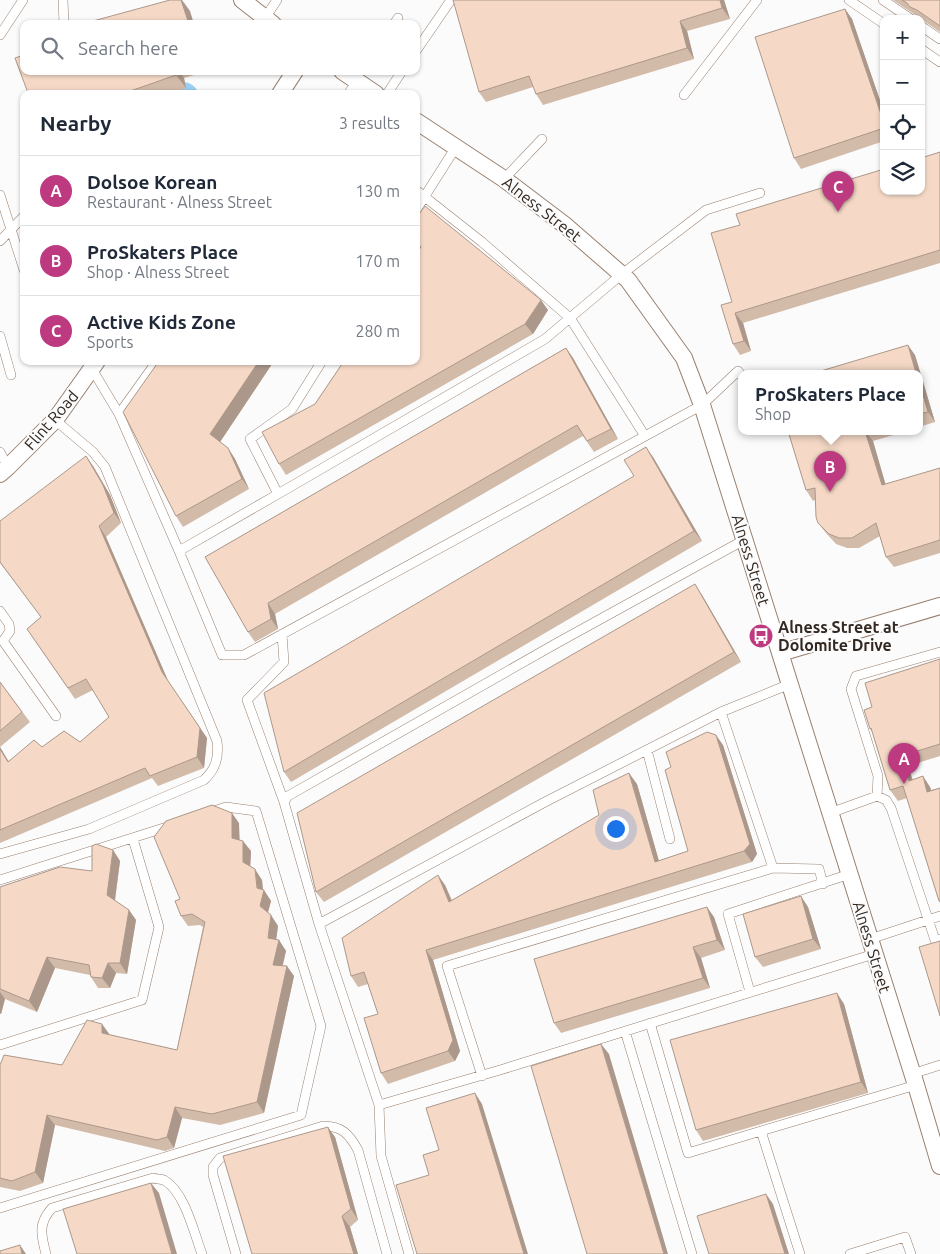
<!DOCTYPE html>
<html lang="en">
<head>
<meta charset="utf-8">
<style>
	body { margin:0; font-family:Ubuntu,sans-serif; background:#f6f6f7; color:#1f2937 }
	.controls { position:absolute; right:15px; top:15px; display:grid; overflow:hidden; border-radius:10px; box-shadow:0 1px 4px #0004 }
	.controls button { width:45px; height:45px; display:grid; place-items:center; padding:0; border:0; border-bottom:1px solid #e0e1e3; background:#fff; color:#1f2937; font:25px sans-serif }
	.you { position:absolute; left:615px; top:828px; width:18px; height:18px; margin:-12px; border:4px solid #fff; border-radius:50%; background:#1a73e8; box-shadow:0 0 0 8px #1a73e833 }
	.badge { display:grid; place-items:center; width:32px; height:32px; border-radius:50%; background:#bd3a81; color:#fff; font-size:16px; font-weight:700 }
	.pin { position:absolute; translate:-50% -41px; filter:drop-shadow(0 1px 2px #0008) }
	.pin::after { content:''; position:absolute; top:26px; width:18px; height:15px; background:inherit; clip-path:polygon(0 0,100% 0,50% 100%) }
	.popup { position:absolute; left:738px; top:370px; width:185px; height:65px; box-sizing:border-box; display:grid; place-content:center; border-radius:10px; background:#fff; filter:drop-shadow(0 1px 4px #0005); font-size:16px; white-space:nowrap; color:#747a83 }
	.popup b { font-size:19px; color:#1f2937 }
	.popup::after { content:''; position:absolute; left:50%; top:100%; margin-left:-10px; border:10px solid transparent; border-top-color:#fff }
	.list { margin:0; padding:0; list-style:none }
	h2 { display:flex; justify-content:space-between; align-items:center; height:65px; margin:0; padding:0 20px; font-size:21px }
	h2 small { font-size:16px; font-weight:400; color:#747a83 }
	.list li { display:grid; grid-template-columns:32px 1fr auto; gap:15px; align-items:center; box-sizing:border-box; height:70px; padding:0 20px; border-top:1px solid #e0e1e3 }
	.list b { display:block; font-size:19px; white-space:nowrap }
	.list p { margin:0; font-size:16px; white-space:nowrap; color:#747a83 }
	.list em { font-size:16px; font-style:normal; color:#747a83 }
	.icon { flex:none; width:28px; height:28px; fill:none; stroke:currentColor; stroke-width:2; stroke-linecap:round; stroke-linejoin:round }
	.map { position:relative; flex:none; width:940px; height:1254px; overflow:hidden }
	.search { position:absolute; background:#fff; box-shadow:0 1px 4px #0004; left:20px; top:20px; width:400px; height:55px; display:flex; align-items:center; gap:12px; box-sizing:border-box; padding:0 18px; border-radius:10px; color:#747a83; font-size:19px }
	.panel { position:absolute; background:#fff; box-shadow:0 1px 4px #0004; left:20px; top:90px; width:400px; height:275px; border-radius:10px }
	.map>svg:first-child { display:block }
	.water { fill:#9ad0f6 }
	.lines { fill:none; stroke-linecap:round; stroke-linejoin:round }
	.lane-casing { stroke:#99806f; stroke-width:10 }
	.street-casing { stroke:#99806f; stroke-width:18 }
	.lane { stroke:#fff; stroke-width:9 }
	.street { stroke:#fff; stroke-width:16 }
	.wall { fill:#d3bbaa }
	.shaded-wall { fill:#ac988b }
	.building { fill:#f5d9c6; stroke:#ac988b }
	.labels { text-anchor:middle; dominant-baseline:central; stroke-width:4; stroke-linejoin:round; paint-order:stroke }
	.street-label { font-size:16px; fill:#322821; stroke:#fbfbfb }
	.poi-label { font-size:16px; font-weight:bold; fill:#322821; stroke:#fbfbfb; text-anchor:start }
</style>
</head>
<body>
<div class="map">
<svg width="940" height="1254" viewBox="0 0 940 1254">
	<rect width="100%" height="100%" fill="#fbfbfb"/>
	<path class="water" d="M181,82C190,82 195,85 199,94H182L179,83Z"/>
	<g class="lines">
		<defs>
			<path id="lane" d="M63,0L64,24
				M849,0L884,24
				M883,0L911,19
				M265,18L277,0
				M394,24L398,18
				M921,26L940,39
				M0,35L23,0
				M921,49L940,62
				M416,51L451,0
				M348,94L357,82
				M387,94L402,71
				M684,95L757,0
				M504,179L542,139
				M416,190L482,242L570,318L645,436
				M0,195L24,270
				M416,210L456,147
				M0,241L24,216
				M0,336L11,375
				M157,361L119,414L179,551L278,494
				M322,361L292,409L250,439L278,494L545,339L622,274L706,210L760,193
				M92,369L119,414
				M0,452L8,467
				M744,540L557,643L288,796L284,802L319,924L545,802L721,712L790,684
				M179,551L222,655H244L702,405L738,371L741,375
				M0,611L9,624L10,631L3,641L56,716
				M282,634L284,662L247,700L284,802
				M647,750L670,839
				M877,796L878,776L851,689L856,676L940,652
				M830,813L877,796L886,800L891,808L935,940L940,939
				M0,854L89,829L204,780C216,769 219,757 217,741L105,467L93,452L55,420
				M773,868L819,869L823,884
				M0,880L170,826
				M319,924L379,1105
				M870,939L940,916
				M750,992L728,914L850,874
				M650,1023L688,1153L761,1131
				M625,1031L692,1254
				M0,1045L142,1000L159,927L133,839
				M912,1074L940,1065
				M482,1076L447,966L773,868L721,712
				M0,1208L301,1115L321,1026L256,811L226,807L211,812
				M46,1254C41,1235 38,1223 52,1208L153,1178C156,1179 161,1179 164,1180C185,1192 194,1233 202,1254
				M236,1254L213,1175V1167L220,1158L323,1126C342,1126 349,1134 358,1150L387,1254
				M409,1254L381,1156L379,1105L500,1070L874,954
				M800,1254L761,1131L916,1085
				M850,1254L905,1237L911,1254"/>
			<path id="street" d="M242,0L273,24
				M342,71L376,94
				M280,94L295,71
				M416,121L504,179L566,226L628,280L684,358L702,405L916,1085L940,1166
				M0,474L8,467L55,420L97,361
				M780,653L940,606"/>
		</defs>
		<use href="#lane" class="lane-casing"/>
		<use href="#street" class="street-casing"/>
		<use href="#lane" class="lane"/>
		<use href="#street" class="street"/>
	</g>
	<path class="wall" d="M724,0L730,19L687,31L694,59L543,105L536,94L533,87L486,102L479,92Z
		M893,0H940V32L921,19L917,17L914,14Z
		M845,9L852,19L884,112V141L801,169L794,158Z
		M24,71H208L184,78L186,88L171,94H26L28,93Z
		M940,152V263L743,323L751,351L740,355L733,344L732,302L740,225Z
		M416,218L548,310L533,334L286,475L279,464L315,404L420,248L416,244Z
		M566,348L573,358L618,439L594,452L583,436L275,614L278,629L255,642L248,632L205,557Z
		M915,355L935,422L919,427V373Z
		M159,361H274L220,442L228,448L235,459L249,489L183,527L176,516Z
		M788,431H907L873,441L885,484L940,468V553L894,567L886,557L880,536L859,548H847L836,544L826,533L818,523L815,500L813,501L806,490Z
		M653,457L702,541L291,782L284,772L634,476Z
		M93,466L110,495L121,523L106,537L169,683L207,738L204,768L158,786L152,778L0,843V682L30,722L0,747L8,761L42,747L80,742L109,717L93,690L75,699L27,629L41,617L0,563V521Z
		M702,595L741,662L324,902L316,892Z
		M940,659V756L908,766L913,780L930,787L931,790L940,788V903L939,901L907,798L898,801L890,790L873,733L870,729L872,707Z
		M723,745L757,854L752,862L433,960L460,1051L455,1061L388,1084L381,1073L378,1014L368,984L358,987L351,976L445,885L452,900L599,815L637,784L659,861L688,851Z
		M239,823V840L251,851L250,867L262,880L263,890L271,901L268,912L278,926L276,940H279L286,951L283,965L294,976L264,1113L220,1125L182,1118L174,1148L165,1151L55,1125L43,1183L20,1191L0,1187V1065H62L110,1035L177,1050L203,927L200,925L188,926L181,916L180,899Z
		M113,850L120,861L115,901L129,910L136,920L127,974L116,973L110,988H98L91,977L90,975L55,968L37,1012L5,999L1,1014H0V887L92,871Z
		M808,907L821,949L763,967L755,957Z
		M714,917L725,950L701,958L710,988L561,1033L554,1023Z
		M844,1004L868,1093L703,1141L696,1130Z
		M335,1137L358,1220L350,1227L358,1254H252Z"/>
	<path class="shaded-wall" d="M181,0H182L190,11L194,24H189Z
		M720,0H724L730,19L722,8Z
		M845,9L852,19L884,112V123Z
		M680,21L687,31L694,59L687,48Z
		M176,71H179L184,78L186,88L176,75Z
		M541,300L548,310L533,334L525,324Z
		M735,313L743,323L751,351L744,341Z
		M908,345L915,355L935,422L928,412L919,381V373H916Z
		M566,348L573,358L618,439L611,429Z
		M259,361H274L218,445L210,434Z
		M865,431L873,441L889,496L882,485Z
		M646,447L653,457L702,541L694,531Z
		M228,448L235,459L249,489L242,479Z
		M86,456L93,466L110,495L121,523L114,513Z
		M99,526L106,537L169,683L207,738L204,768L197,757L162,672Z
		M695,584L702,595L741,662L734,652Z
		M268,603L275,614L278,629L271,619Z
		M716,735L723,745L757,854L752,862L744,851Z
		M0,747L15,772L8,762L0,749Z
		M901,756L908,766L916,791L909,781Z
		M629,773L637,784L662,872L655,862Z
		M923,776L930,787L935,802L927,792Z
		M232,813L239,823L240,849L232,838Z
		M243,841L251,851L250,872L243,862Z
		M113,850L120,861L114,906L107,895Z
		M255,869L262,880L263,891L264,890L271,901L267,916L260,906Z
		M438,875L445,885L456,912L449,902Z
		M801,896L808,907L821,949L813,939Z
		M707,907L714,917L725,950L717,940Z
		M129,910L136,920L127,974L120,963Z
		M271,915L278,926L275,948L268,938Z
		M279,940L286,951L280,975L273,965Z
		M693,947L701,958L710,988L703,978Z
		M426,950L433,960L460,1051L455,1061L448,1051Z
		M47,957L55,968L37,1012L29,1001Z
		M108,963L116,973L110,988L102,978Z
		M287,966L294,976L264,1113L257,1102Z
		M0,992L5,999L1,1014L0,1013Z
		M837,993L844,1004L868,1093L861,1082Z
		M102,1024L110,1035V1044L102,1033Z
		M601,1044L609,1054L668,1254H664Z
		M475,1093L482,1104L528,1254H524Z
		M175,1107L182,1118L174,1148L167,1137Z
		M47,1115L55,1125L43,1183L35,1172Z
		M328,1127L335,1137L358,1220L351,1209Z
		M151,1183L159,1193L177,1254H172Z
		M766,1194L773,1204L789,1254H785Z
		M342,1216L350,1227L358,1254H354Z
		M20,1245L26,1254H22Z"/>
	<path class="building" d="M170,0H181L189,24H82Z
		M453,0H720L722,8L680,21L687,48L536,94L529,76L479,92Z
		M902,0H940V26L917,10L910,7L907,3Z
		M845,9L884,123V128L794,158L755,37Z
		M24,55V71H176V75L122,94H26L28,93L15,58Z
		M940,152V250L735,313L744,341L733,344L721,305L732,302L711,233L740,225L736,214L884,169V191H921V158Z
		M425,206L541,300L525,324L279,464L262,432L315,404L344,361H416V254L421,247L416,241V218Z
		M908,345L916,373H814Z
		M566,348L611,429L587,441L577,425L268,603L271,619L248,632L205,557Z
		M159,361H259L210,434L228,448L242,479L176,516L123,412Z
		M919,381L928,412L919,414Z
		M788,431H865L882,485L940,468V540L886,557L876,523L852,538H839L829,534L818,523L816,517L815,488L806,490Z
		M646,447L694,531L284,772L264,693L634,476L624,460Z
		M86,456L103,485L114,513L99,526L162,672L200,728L197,757L150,776L145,768L0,830V749L8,762L34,740L42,747L64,731L80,742L109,717L86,679L68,688L27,629L41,617L0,562V521Z
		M695,584L734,652L316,892L297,813Z
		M940,659V744L901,756L909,781L923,776L927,792L940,788V901H939L903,786L890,790L871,728L870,729L864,710L872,707L865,683Z
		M0,682L22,712L0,731Z
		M707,732L716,735L750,844L744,851L426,950L453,1040L448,1051L381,1073L364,1018L378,1014L364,972L351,976L342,938L438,875L449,902L599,815L593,790L629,773L655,862L688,851L665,770L671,767L666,752Z
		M212,805L232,813V838L243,841V862L255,869L257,888L264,890L260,906L271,915L268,938L279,940L273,965L287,966L257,1102L212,1114L175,1107L167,1137L157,1140L47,1115L35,1172L12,1181L0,1178V1065L4,1055L62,1065L87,1020L102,1024V1033L177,1050L205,922L192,914L181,916L175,901L180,899L154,837L166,821Z
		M96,844L113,850L107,895L129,910L120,963H108L102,978L91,977L89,965L47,957L29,1001L0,989V887L60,867L92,871V846Z
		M801,896L813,939L755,957L743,914Z
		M707,907L717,940L693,947L703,978L554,1023L534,959Z
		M940,941V1016L919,947Z
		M837,993L861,1082L696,1130L670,1040Z
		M601,1044L664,1254H587L531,1066Z
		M475,1093L524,1254H417L396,1185L429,1175L423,1155L439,1150L426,1108Z
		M328,1127L351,1209L342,1216L354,1254H252L223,1156Z
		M151,1183L172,1254H77L63,1209Z
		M766,1194L785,1254H709L697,1216Z
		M20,1245L22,1254H0V1251Z"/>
	<defs>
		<symbol id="bus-disc" viewBox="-11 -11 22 22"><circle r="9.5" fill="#bd3a81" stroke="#fbfbfb"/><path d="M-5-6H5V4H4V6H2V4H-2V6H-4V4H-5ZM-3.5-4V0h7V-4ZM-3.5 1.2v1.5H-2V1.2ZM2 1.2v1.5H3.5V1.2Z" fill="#fff"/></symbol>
	</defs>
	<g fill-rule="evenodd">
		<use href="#bus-disc" x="747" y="622" width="28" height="28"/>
	</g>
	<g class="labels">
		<g class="street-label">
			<text transform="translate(542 209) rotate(38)">Alness Street</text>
			<text transform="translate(51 420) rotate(-49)">Flint Road</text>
			<text transform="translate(751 560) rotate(73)">Alness Street</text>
			<text transform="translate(872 947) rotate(73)">Alness Street</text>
		</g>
		<g class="poi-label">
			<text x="778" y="627">Alness Street at<tspan x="778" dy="18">Dolomite Drive</tspan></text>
		</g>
	</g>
</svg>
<div class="controls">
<button>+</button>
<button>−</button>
<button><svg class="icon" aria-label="locate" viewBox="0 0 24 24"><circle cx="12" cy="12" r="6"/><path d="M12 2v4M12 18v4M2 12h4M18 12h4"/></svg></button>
<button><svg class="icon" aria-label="layers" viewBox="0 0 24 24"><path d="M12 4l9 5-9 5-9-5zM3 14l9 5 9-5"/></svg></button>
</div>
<div class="you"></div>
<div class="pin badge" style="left:904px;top:784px">A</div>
<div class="pin badge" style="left:830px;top:492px">B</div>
<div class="popup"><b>ProSkaters Place</b>Shop</div>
<div class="pin badge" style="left:838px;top:212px">C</div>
<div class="search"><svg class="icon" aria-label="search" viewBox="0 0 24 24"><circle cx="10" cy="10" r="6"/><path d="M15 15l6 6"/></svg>Search here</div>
<section class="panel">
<h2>Nearby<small>3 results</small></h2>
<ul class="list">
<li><span class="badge">A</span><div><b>Dolsoe Korean</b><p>Restaurant · Alness Street</p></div><em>130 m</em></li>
<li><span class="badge">B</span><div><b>ProSkaters Place</b><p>Shop · Alness Street</p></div><em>170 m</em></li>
<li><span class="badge">C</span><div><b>Active Kids Zone</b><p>Sports</p></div><em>280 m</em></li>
</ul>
</section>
</div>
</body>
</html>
